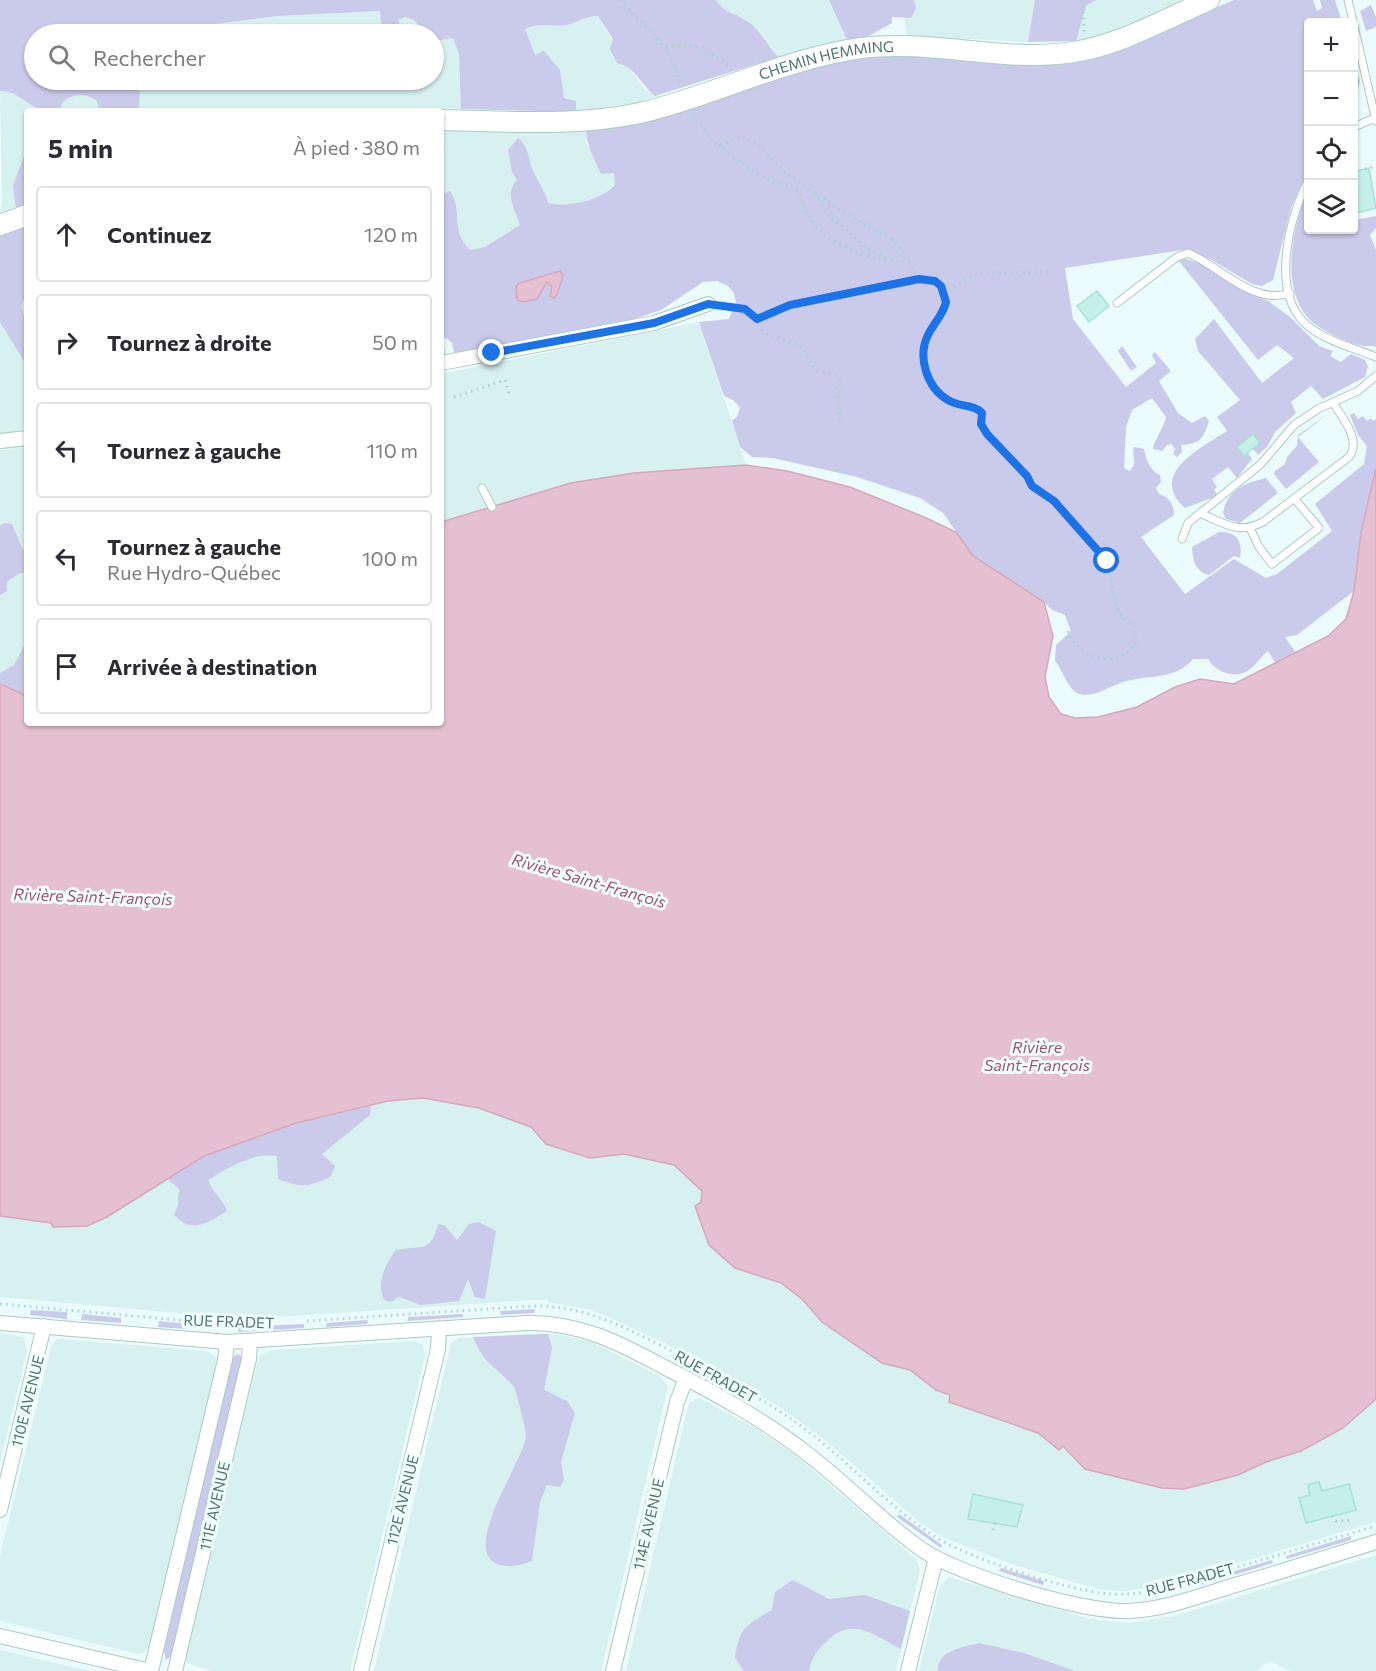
<!DOCTYPE html>
<html lang="fr">
<head>
<meta charset="utf-8">
<style>
	body { margin:0; font-family:Commissioner,sans-serif; background:#f2f2f3; color:#2b2b33 }
	.controls { position:absolute; right:18px; top:18px; display:grid; overflow:hidden; border-radius:6px; box-shadow:0 2px 4px #0004 }
	.controls button { width:54px; height:54px; display:grid; place-items:center; padding:0; border:0; border-bottom:2px solid #e1e1e2; background:#fff; color:#2b2b33; font:30px sans-serif }
	.stop { position:absolute; width:18px; height:18px; margin:-14px; border:4px solid #1a73e8; border-radius:50%; background:#fff }
	.stop.end { background:#1a73e8; border-color:#fff; box-shadow:0 2px 6px #0008 }
	.list { margin:0; padding:0; list-style:none }
	h2 { display:flex; justify-content:space-between; align-items:center; height:78px; margin:0; padding:0 24px; font-size:26px }
	h2 small { font-size:20px; font-weight:400; color:#7c7c81 }
	.list li { display:grid; grid-template-columns:39px 1fr auto; gap:18px; align-items:center; box-sizing:border-box; height:96px; margin:0 12px 12px; padding:0 12px; border:2px solid #e1e1e2; border-radius:6px }
	.list b { display:block; font-size:22px; white-space:nowrap }
	.list p { margin:0; font-size:20px; white-space:nowrap; color:#7c7c81 }
	.list em { font-size:20px; font-style:normal; color:#7c7c81 }
	.icon { flex:none; width:33px; height:33px; fill:none; stroke:currentColor; stroke-width:2; stroke-linecap:round; stroke-linejoin:round }
	.map { position:relative; flex:none; width:1376px; height:1671px; overflow:hidden }
	.search { position:absolute; background:#fff; box-shadow:0 2px 4px #0004; left:24px; top:24px; width:420px; height:66px; display:flex; align-items:center; gap:15px; box-sizing:border-box; padding:0 21px; border-radius:33px; color:#7c7c81; font-size:22px }
	.panel { position:absolute; background:#fff; box-shadow:0 2px 4px #0004; left:24px; top:108px; width:420px; height:618px; border-radius:6px }
	.map>svg:first-child { display:block }
	.residential { fill:#d7f0f0 }
	.green { fill:#cacaea; fill-rule:evenodd }
	.water { fill:#e5c0d0; stroke:#d7a7bb; stroke-width:1.5 }
	.building { fill:#c4f0e8; stroke:#a5e2d6; stroke-width:1.5 }
	.lines { fill:none; stroke-linecap:round; stroke-linejoin:round }
	.lane-casing { stroke:#abc9c4; stroke-width:9 }
	.street-casing { stroke:#abc9c4; stroke-width:16 }
	.secondary-casing { stroke:#aaccc7; stroke-width:22 }
	.path { stroke:#a7d6cc; stroke-width:3; stroke-dasharray:1.5 4.5; stroke-linecap:butt }
	.lane { stroke:#fff; stroke-width:7 }
	.street { stroke:#fff; stroke-width:14 }
	.secondary { stroke:#fff; stroke-width:20 }
	.route { stroke:#1a73e8; stroke-width:8 }
	.labels { text-anchor:middle; dominant-baseline:central; stroke-width:6; stroke-linejoin:round; paint-order:stroke }
	.street-label { font-size:15px; fill:#4f766d; stroke:#f2fefe }
	.water-label { font-size:16px; font-style:italic; fill:#9d5372; stroke:#f2fefe }
</style>
</head>
<body>
<div class="map">
<svg width="1376" height="1671" viewBox="0 0 1376 1671">
	<rect width="100%" height="100%" fill="#ebfbfc"/>
	<path class="residential" d="M716,0H829L847,40L778,57L760,32L745,19L725,11Z
		M902,0H1035L1028,42L907,36Z
		M1096,0H1182L1110,34L1076,41L1086,6Z
		M381,11L415,21L424,34H189L199,26L278,16Z
		M589,15L598,16L627,65L644,88L655,96L640,102L576,112L564,98L562,86L535,55L524,29L536,23L567,25Z
		M453,38L459,54L461,109L27,111V204L0,213L2,201L0,91L49,80H434V41Z
		M441,129L586,130V143L594,154L596,164L614,173L615,185L603,195L520,225L485,247L470,250L441,236Z
		M27,225V432L0,435V235Z
		M699,322L746,465L634,473L524,498L441,522V374Z
		M27,446V696L0,684V450Z
		M423,1098L479,1108L531,1127L546,1144L590,1158L624,1154L674,1165L702,1191L701,1202L735,1268L781,1283L802,1299L822,1322L882,1363L910,1370L936,1390L950,1395V1402L1038,1433L1059,1450L1063,1446L1184,1489L1238,1475L1266,1462L1301,1451L1343,1428L1376,1399V1522L1164,1585L1124,1591L1102,1590L1011,1564L942,1537L918,1521L826,1441L777,1405L663,1342L592,1310L548,1302V1300H533L245,1319L0,1297V1216L87,1226L107,1217L204,1156L388,1101Z
		M0,1333L24,1337L27,1351L0,1463Z
		M530,1334L562,1335L594,1343L660,1376L668,1387L601,1671H374L451,1343L460,1338Z
		M61,1339L205,1351L216,1357L217,1366L151,1643L144,1653L138,1654L0,1621V1556L51,1347L56,1340Z
		M415,1341L423,1345L425,1356L350,1671H211L187,1663L185,1656L259,1355L274,1350Z
		M699,1398L757,1429L795,1455L916,1559L920,1570L896,1671H626L687,1411L689,1403Z
		M1376,1555V1671H1291L1272,1662L1265,1664L1256,1671H919L939,1588L949,1577L1089,1619L1129,1623L1174,1616Z
		M0,1650L90,1671H0Z"/>
	<path class="green" d="M0,0H716C729,17 733,11 747,21C761,30 767,45 778,57L655,96C641,85 636,67 617,63L610,49L613,39L598,16C585,15 578,23 566,25C551,27 539,22 525,29L535,55L544,51L560,70L564,98L576,101V112L461,109L459,54L453,38L434,41V34H424L415,21L405,17L398,20L404,34H382L380,11L278,16L199,26L189,34H34V80H140L139,111H107V108H99L97,101C85,92 72,93 61,104L62,111H38V108C24,103 16,90 0,91Z
		M829,0H914L916,8L911,18L892,17V23L867,37L847,40Z
		M1035,0H1096L1086,6L1076,41L1028,42Z
		M1234,0H1313L1317,11L1322,8L1320,0H1335L1342,22H1308V169L1291,208L1273,280L1262,286L1252,284L1210,259L1182,250L1065,268L1073,319L1126,387L1156,363L1152,355L1155,352L1171,371L1159,381L1178,413L1192,423L1205,416L1209,421C1203,439 1200,444 1181,445L1182,452L1177,457L1173,454L1175,449L1172,444L1167,445L1162,451L1153,449C1154,440 1163,430 1166,417L1152,398L1132,410L1126,427L1124,468L1130,471C1138,462 1131,457 1134,447L1144,449C1146,459 1150,471 1160,475L1161,482L1156,488L1159,494C1169,497 1174,504 1174,515L1141,537L1185,594L1234,559L1266,578L1277,574L1332,531L1315,504L1364,464L1367,446L1358,435L1350,415L1354,413L1358,419L1363,416L1367,421L1371,418L1373,421L1376,419V469L1361,532L1354,591L1297,635L1285,637L1296,653L1276,664L1268,651C1261,656 1257,664 1250,669C1237,680 1216,673 1208,659H1193C1190,662 1186,666 1183,668C1165,679 1142,676 1123,682C1110,686 1094,698 1079,694C1069,691 1062,669 1055,661L1056,645L1071,631L1065,615L1052,610L1044,602L973,556L943,513L920,498L857,477L773,458L752,457L740,447L732,420L737,417L740,408L733,400L724,396L699,322L729,319L736,302L734,293L728,286L717,281L703,282L661,310L634,319L454,353L452,343L446,338L443,339L445,355L441,356V195L450,191C464,212 449,230 470,250L485,247L520,225C515,209 504,194 517,180L512,172L508,150L518,138C530,148 528,160 534,173C539,183 545,192 548,203C567,208 602,200 615,185L614,173L601,174C595,161 586,144 586,130L821,65C857,59 893,54 930,56C977,59 1026,69 1072,63C1130,55 1180,22 1234,0ZM556,272L563,275L559,293H552L550,283L543,286V291L520,283Z
		M1371,5L1376,17V27L1366,31L1360,11Z
		M1354,61L1360,81L1354,107Z
		M27,147V204L16,208L13,186Z
		M1308,190V230H1354V220L1376,216V228L1370,235L1376,250V347C1371,345 1368,347 1363,346C1349,344 1328,333 1316,325C1277,295 1292,228 1308,190Z
		M27,225V293L21,306L27,326V366L0,322V235Z
		M1186,259L1202,264L1250,294L1268,301L1289,316L1319,346L1333,351L1330,356L1341,362L1351,354L1365,360L1368,366L1365,377L1323,399L1311,386L1291,402L1296,413L1275,432L1267,447L1258,455L1253,449L1260,443L1253,435L1237,447L1244,456L1248,453L1252,459L1237,478L1228,467L1212,479L1217,487L1214,490L1217,494L1214,497L1185,508C1147,474 1201,448 1227,431L1217,417L1240,400L1198,351L1195,339L1214,319L1262,383L1294,358L1277,345L1258,360L1179,261Z
		M1122,346L1137,367L1131,371L1118,351Z
		M1329,413L1298,437L1319,462L1286,489L1274,474L1275,471L1285,464L1287,457L1297,446L1298,435Z
		M1266,478L1278,493L1240,523L1226,519L1223,513C1227,490 1245,483 1266,478Z
		M4,523L12,524L23,550L27,549V572L18,574L7,582V591L0,595V526Z
		M1219,532C1237,531 1243,542 1240,558L1234,556L1209,575C1195,571 1193,561 1192,547Z
		M27,640V696L0,684V673L14,665Z
		M371,1106L370,1115L322,1154L335,1166L330,1177C308,1187 302,1188 278,1179L277,1156C254,1152 228,1168 208,1180C213,1193 222,1198 227,1211C208,1223 192,1234 174,1215L178,1205L179,1189L167,1179L204,1156L296,1123Z
		M479,1222L496,1231L485,1299L475,1297L468,1279L459,1301L421,1305L399,1297L391,1302L384,1300C376,1284 385,1264 396,1250C421,1245 431,1254 438,1224L444,1225L457,1240L469,1224Z
		M535,1309L534,1313L501,1315L500,1311Z
		M31,1310L67,1312V1319L30,1315Z
		M82,1314L121,1318V1323L81,1320Z
		M463,1314V1317L408,1321V1317Z
		M368,1320L367,1324L326,1327L327,1323Z
		M159,1321L188,1324L187,1329L158,1327Z
		M304,1324V1328L238,1332V1327Z
		M548,1334L552,1348L544,1390L567,1401L575,1413L561,1462L564,1480L560,1487L547,1485L540,1502L532,1561C525,1563 516,1567 509,1566C448,1564 526,1460 526,1435C526,1430 516,1390 514,1387C506,1376 492,1368 484,1357C479,1351 476,1344 473,1337Z
		M238,1354L242,1357L241,1362L172,1655L166,1660L164,1651L232,1357Z
		M683,1361L732,1387L731,1391L681,1364Z
		M899,1514L942,1545L941,1548L897,1517Z
		M1351,1536V1540L1287,1559L1286,1556Z
		M1272,1560L1273,1563L1202,1585V1581Z
		M1001,1568L1044,1581L1043,1585L999,1571Z
		M793,1580L829,1599L865,1595L910,1611L901,1649C875,1636 854,1616 828,1640C817,1650 812,1656 809,1671H744L735,1658C739,1627 747,1625 772,1610L775,1592Z
		M979,1643L1024,1653L1075,1671H938C937,1650 964,1647 979,1643Z"/>
	<path class="water" d="M560,271L563,275L558,293L554,298L550,296L552,287L547,282L537,299L523,302L517,300L516,286L520,283Z
		M746,465L787,471L850,487L924,517L956,532L973,556L1044,602L1053,636L1045,677L1049,697L1061,714L1075,718L1098,717L1137,707L1175,687L1200,679L1234,684L1328,636L1346,619L1354,591L1361,532L1376,469V1399L1343,1428L1301,1451L1266,1462L1238,1475L1184,1489L1162,1488L1085,1469L1063,1446L1059,1450L1038,1433L949,1402L950,1395L936,1390L910,1370L882,1363L822,1322L802,1299L781,1283L735,1268L709,1245L695,1206L701,1202L702,1191L674,1165L624,1154L590,1158L546,1144L531,1127L479,1108L423,1098L388,1101L296,1123L204,1156L107,1217L87,1226L53,1227L51,1223L0,1216V684L27,696V723H441V522L571,483L634,473Z"/>
	<path class="building" d="M1369,168L1376,208L1353,214V172Z
		M1097,291L1109,306L1089,322L1077,306Z
		M1253,434L1260,443L1244,456L1237,447Z
		M1319,1482L1322,1491L1349,1484L1356,1510L1306,1523L1299,1498L1310,1495L1308,1485Z
		M973,1494L1023,1505L1017,1527L968,1519Z"/>
	<g class="lines">
		<defs>
			<path id="lane" d="M1348,0L1376,121
				M1354,127L1375,118
				M1308,181C1289,218 1269,294 1308,326C1326,341 1354,348 1376,357
				M1117,303L1177,257L1188,253C1220,266 1253,306 1290,293
				M482,488L492,507
				M1200,513C1224,523 1238,535 1263,522L1349,457C1362,440 1342,417 1333,403
				M1250,528L1259,547L1272,564L1319,528L1294,498
				M1182,539L1188,523L1261,464L1294,425L1318,409L1358,391L1376,376"/>
			<path id="street" d="M441,363L654,323L708,304
				M0,441L27,438
				M0,1323L227,1342L527,1323C579,1322 620,1343 664,1367C713,1392 761,1418 805,1452C845,1482 880,1520 921,1549C959,1575 1080,1612 1127,1611C1163,1610 1197,1597 1232,1586C1280,1572 1328,1557 1376,1542
				M0,1510L44,1326
				M0,1636L150,1671
				M151,1671L225,1360L227,1342
				M175,1671L249,1359L250,1341
				M361,1671L438,1349L439,1329
				M613,1671L677,1402L686,1378
				M908,1671L936,1558"/>
			<g id="secondary">
				<path id="s1" d="M441,120C507,121 574,127 640,113C715,95 784,59 861,48C932,39 1004,63 1074,52C1122,44 1165,19 1209,0"/>
				<path d="M0,225L27,215"/>
			</g>
		</defs>
		<use href="#lane" class="lane-casing"/>
		<use href="#street" class="street-casing"/>
		<use href="#secondary" class="secondary-casing"/>
		<path class="path" d="M620,0C645,27 672,46 680,84
			M1083,0L1084,34
			M666,47L689,45L707,50L730,66
			M693,115L714,143L719,145L742,137L758,144L785,172L840,210L889,238L900,248L919,279
			M719,145C732,158 751,171 768,179C776,182 787,183 794,188C803,194 803,207 808,216C821,239 861,258 887,260C894,261 902,260 910,261
			M1365,169L1376,166
			M815,194L832,220L844,227L864,246L888,259
			M944,293L970,277L982,273L1053,272
			M722,306L745,309L757,319L790,305L919,279C936,278 943,286 946,302C943,315 934,323 928,335C917,357 927,388 948,401C958,407 974,404 982,413V424L987,433L1027,476L1033,486L1054,501L1107,561L1116,607L1123,618L1134,625L1136,643C1118,671 1076,660 1067,628
			M757,319C760,340 783,337 798,345C808,350 807,364 817,370C826,375 835,371 841,381L838,394L840,424
			M454,397L505,380L509,394
			M0,1304L224,1324H267
			M307,1321L532,1306C582,1305 620,1325 664,1347C712,1372 762,1397 805,1429C849,1462 886,1504 931,1534C964,1557 1061,1588 1102,1593C1121,1596 1141,1593 1160,1590L1376,1526
			M1332,1516L1336,1521L1352,1520
			M993,1530L995,1522"/>
		<use href="#lane" class="lane"/>
		<use href="#street" class="street"/>
		<use href="#secondary" class="secondary"/>
	</g>
	<g class="lines">
		<path class="route" d="M492,353L654,323L708,304L745,309L757,319L790,305L919,279L935,281L941,286L946,302C943,315 934,323 928,335C917,357 927,388 948,400C958,407 974,404 982,413L981,424L987,434L1027,476L1032,486L1054,501L1107,561"/>
	</g>
	<g class="labels">
		<g class="street-label">
			<text stroke="none"><textPath href="#s1" startOffset="394">CHEMIN HEMMING</textPath></text>
			<text transform="translate(229 1321) rotate(2)">RUE FRADET</text>
			<text transform="translate(716 1376) rotate(29)">RUE FRADET</text>
			<text transform="translate(27 1401) rotate(-76)">110E AVENUE</text>
			<text transform="translate(402 1500) rotate(-76)">112E AVENUE</text>
			<text transform="translate(214 1506) rotate(-77)">111E AVENUE</text>
			<text transform="translate(648 1524) rotate(-77)">114E AVENUE</text>
			<text transform="translate(1190 1579) rotate(-15)">RUE FRADET</text>
		</g>
		<g class="water-label">
			<text transform="translate(589 880) rotate(16)">Rivière Saint-François</text>
			<text transform="translate(93 896) rotate(2)">Rivière Saint-François</text>
			<text x="1037" y="1046">Rivière<tspan x="1037" dy="18">Saint-François</tspan></text>
		</g>
	</g>
</svg>
<div class="controls">
<button>+</button>
<button>−</button>
<button><svg class="icon" aria-label="locate" viewBox="0 0 24 24"><circle cx="12" cy="12" r="6"/><path d="M12 2v4M12 18v4M2 12h4M18 12h4"/></svg></button>
<button><svg class="icon" aria-label="layers" viewBox="0 0 24 24"><path d="M12 4l9 5-9 5-9-5zM3 14l9 5 9-5"/></svg></button>
</div>
<div class="stop" style="left:1107px;top:561px"></div>
<div class="stop end" style="left:492px;top:353px"></div>
<div class="search"><svg class="icon" aria-label="search" viewBox="0 0 24 24"><circle cx="10" cy="10" r="6"/><path d="M15 15l6 6"/></svg>Rechercher</div>
<section class="panel">
<h2>5 min<small>À pied · 380 m</small></h2>
<ul class="list">
<li><svg class="icon" aria-label="ahead" viewBox="0 0 24 24"><path d="M12 20V5M6 11l6-6 6 6"/></svg><div><b>Continuez</b></div><em>120 m</em></li>
<li><svg class="icon" aria-label="right" viewBox="0 0 24 24"><path d="M7 20v-9h11M14 6l5 5-5 5"/></svg><div><b>Tournez à droite</b></div><em>50 m</em></li>
<li><svg class="icon" aria-label="left" viewBox="0 0 24 24"><path d="M17 20v-9H6M10 6l-5 5 5 5"/></svg><div><b>Tournez à gauche</b></div><em>110 m</em></li>
<li><svg class="icon" aria-label="left" viewBox="0 0 24 24"><path d="M17 20v-9H6M10 6l-5 5 5 5"/></svg><div><b>Tournez à gauche</b><p>Rue Hydro-Québec</p></div><em>100 m</em></li>
<li><svg class="icon" aria-label="arrive" viewBox="0 0 24 24"><path d="M6 21V4h12l-3 4 3 4H6"/></svg><div><b>Arrivée à destination</b></div></li>
</ul>
</section>
</div>
</body>
</html>
